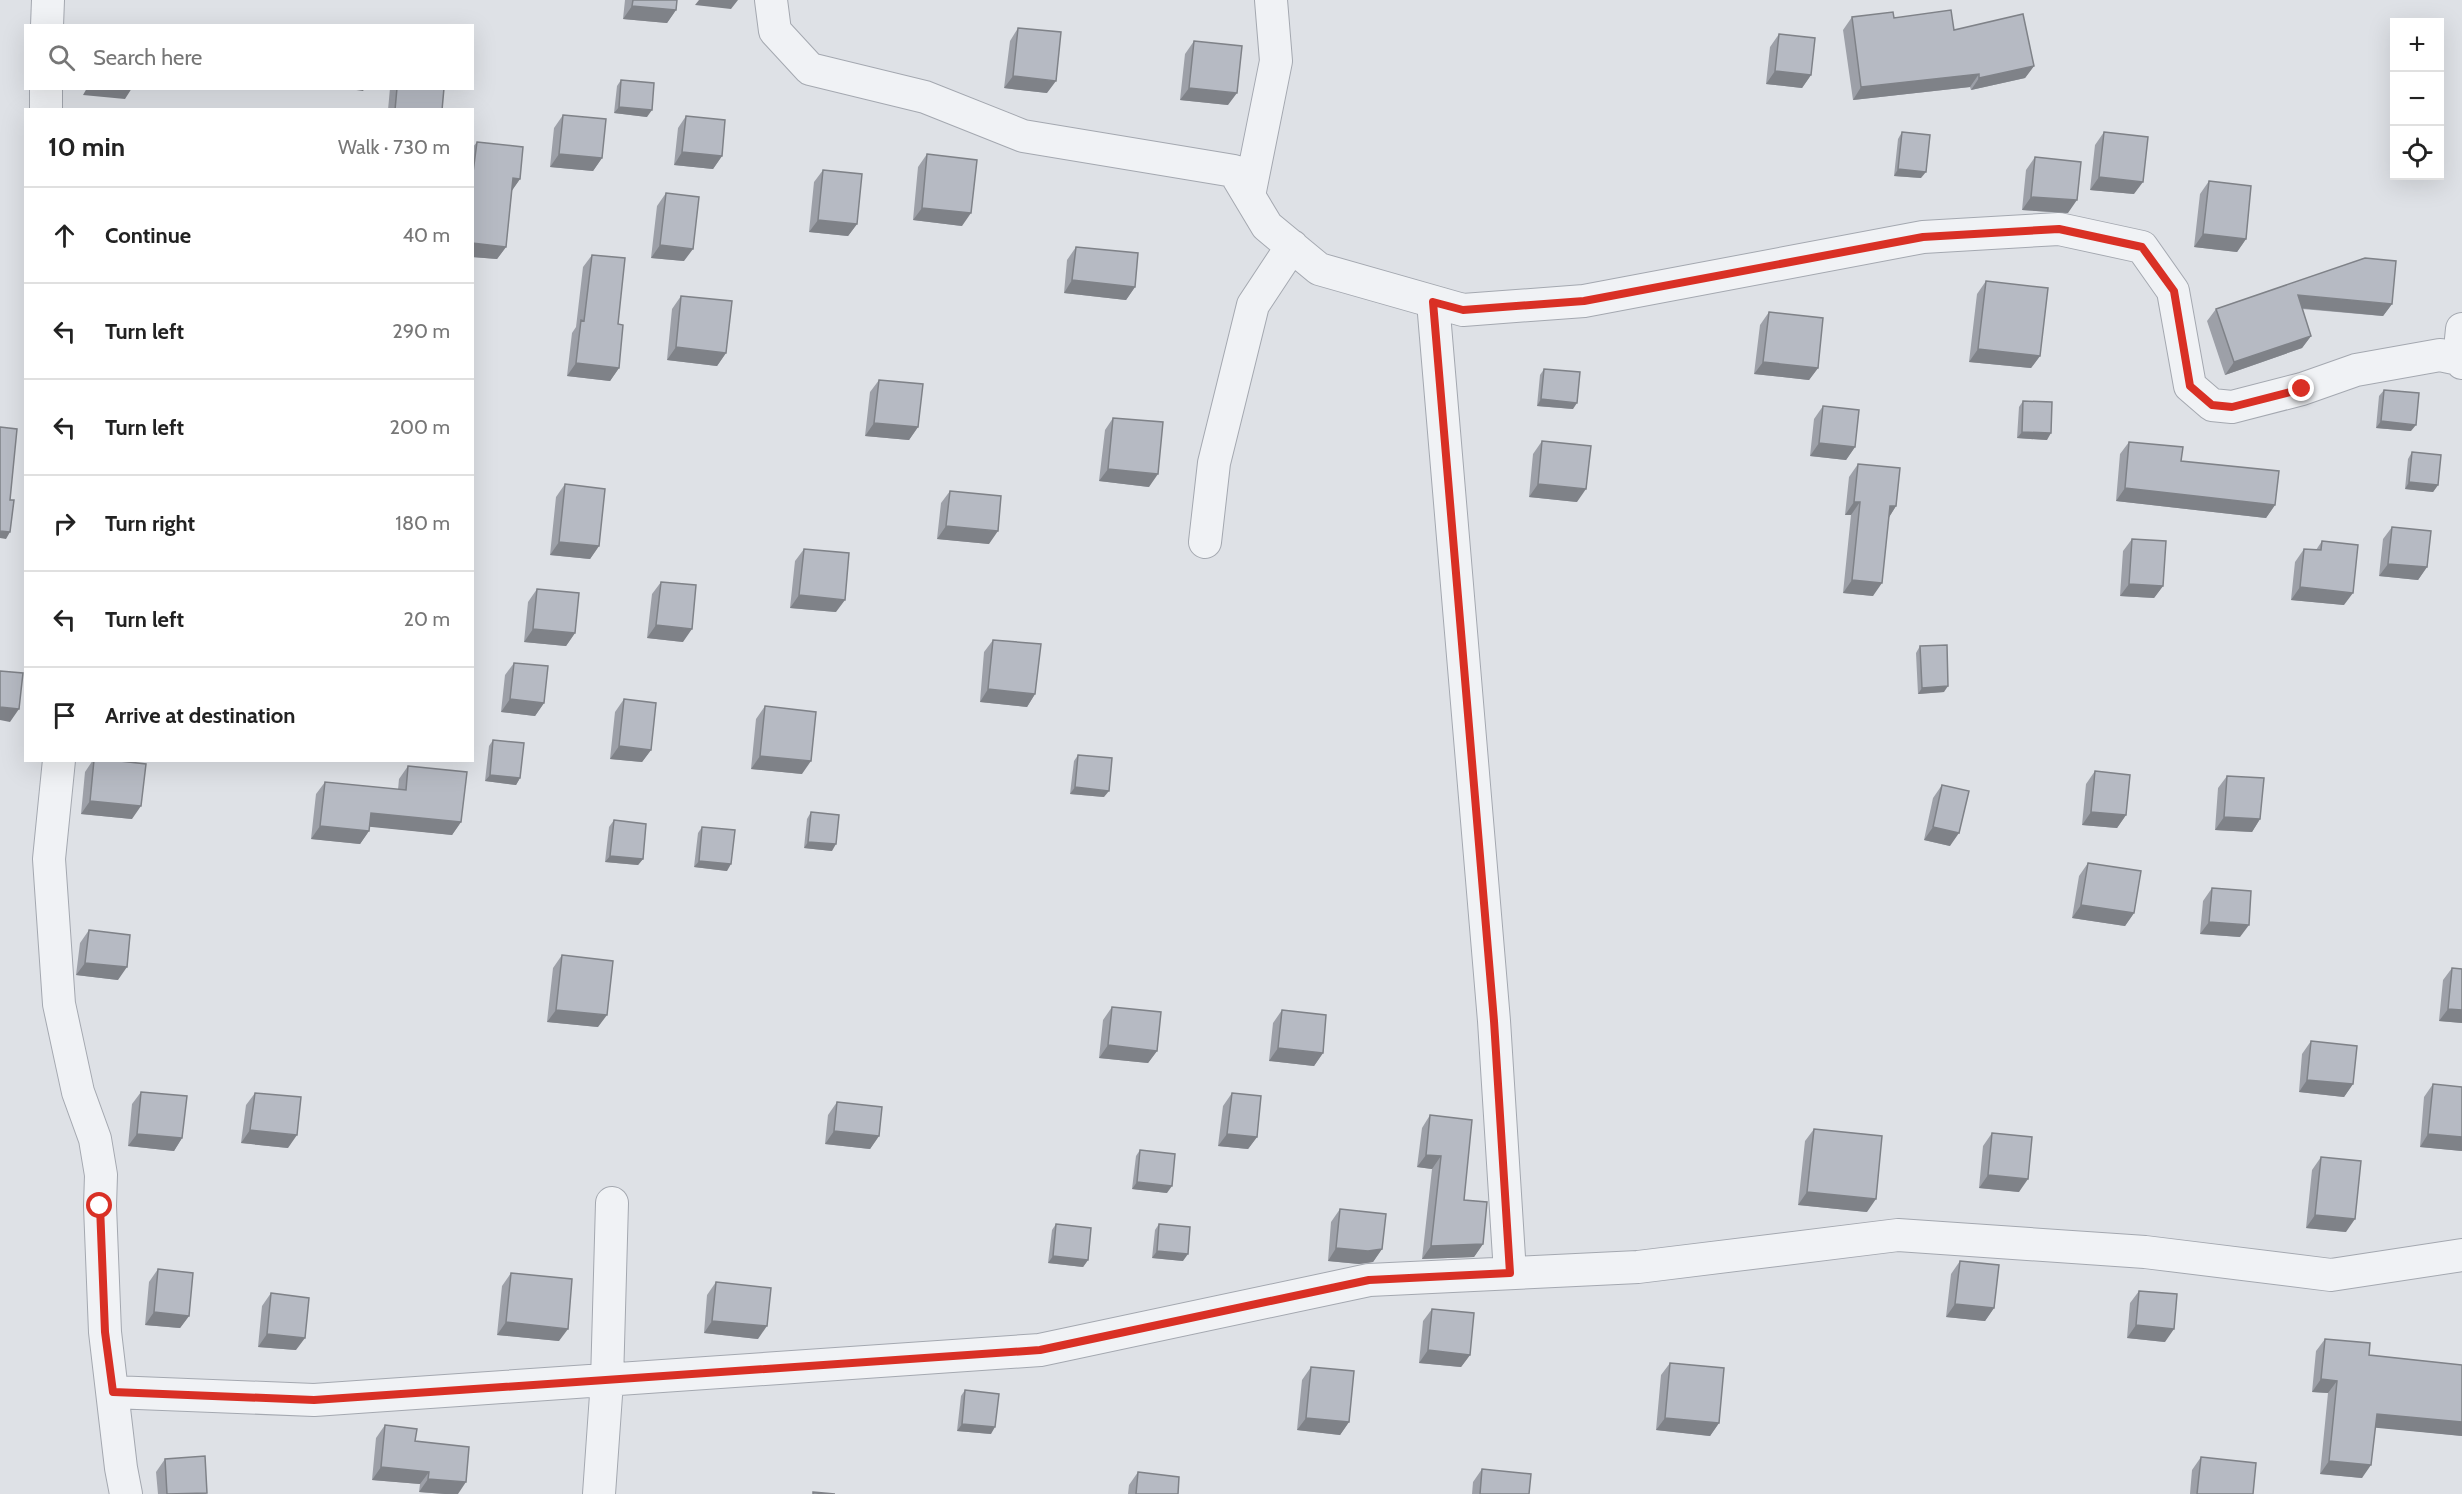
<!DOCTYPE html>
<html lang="en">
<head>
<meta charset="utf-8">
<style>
	body { margin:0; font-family:Cabin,sans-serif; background:#f2f2f2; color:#222 }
	.controls { position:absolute; right:18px; top:18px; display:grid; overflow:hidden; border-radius:0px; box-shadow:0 6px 24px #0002 }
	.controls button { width:54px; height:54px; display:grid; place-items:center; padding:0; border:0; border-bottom:2px solid #e0e0e0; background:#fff; color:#222; font:30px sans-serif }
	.stop { position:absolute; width:18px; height:18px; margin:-14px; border:4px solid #d93025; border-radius:50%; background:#fff }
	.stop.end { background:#d93025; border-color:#fff; box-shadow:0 2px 6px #0008 }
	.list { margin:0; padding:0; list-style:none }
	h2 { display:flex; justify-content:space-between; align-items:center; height:78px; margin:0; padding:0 24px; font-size:26px }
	h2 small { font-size:20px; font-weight:400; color:#767676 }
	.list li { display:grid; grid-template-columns:39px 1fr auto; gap:18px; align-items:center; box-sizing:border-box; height:96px; padding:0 24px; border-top:2px solid #e0e0e0 }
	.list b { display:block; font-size:22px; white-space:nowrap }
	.list em { font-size:20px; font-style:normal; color:#767676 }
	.icon { flex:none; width:33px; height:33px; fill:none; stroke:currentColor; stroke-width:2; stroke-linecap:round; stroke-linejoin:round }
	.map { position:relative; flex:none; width:2462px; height:1494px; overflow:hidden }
	.search { position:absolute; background:#fff; box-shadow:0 6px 24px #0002; left:24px; top:24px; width:450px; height:66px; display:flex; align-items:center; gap:15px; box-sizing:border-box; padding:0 21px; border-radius:0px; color:#767676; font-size:22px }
	.panel { position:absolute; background:#fff; box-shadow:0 6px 24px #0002; left:24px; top:108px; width:450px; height:654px; border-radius:0px }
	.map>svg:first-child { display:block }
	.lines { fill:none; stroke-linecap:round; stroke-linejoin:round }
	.street-casing { stroke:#a4a8b0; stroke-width:34 }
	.street { stroke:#f0f2f5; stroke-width:32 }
	.wall { fill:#9da0a8 }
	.shaded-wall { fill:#7f8288 }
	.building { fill:#b6bac3; stroke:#7f8288; stroke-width:1.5 }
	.route { stroke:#d93025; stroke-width:8 }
</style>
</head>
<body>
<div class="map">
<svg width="2462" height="1494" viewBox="0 0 2462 1494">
	<rect width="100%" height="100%" fill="#dee1e6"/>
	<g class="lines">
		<defs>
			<path id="street" d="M771,0L775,31L810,69L925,97L1023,136L1234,171L1267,226L1319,269L1463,310L1584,301L1923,237L2059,229L2142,247L2173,291L2190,386L2212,405L2232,407L2302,389L2356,370L2440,355L2459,359L2462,363
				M47,26L48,0
				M46,88V110
				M1249,196L1276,61L1271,0
				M1433,302L1494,1021L1510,1273
				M2459,359L2462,329
				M1205,542L1214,463L1253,305L1292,246
				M59,760L49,859L59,1004L78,1092L95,1139L101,1175L100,1206L105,1332L121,1468L126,1494
				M113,1392L314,1400L1040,1350L1369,1280L1638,1267L1898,1235L2145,1252L2331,1275L2462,1255
				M599,1494L607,1381L612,1203"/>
		</defs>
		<use href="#street" class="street-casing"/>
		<use href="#street" class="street"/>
	</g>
	<path class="wall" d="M625,0H677L676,10L667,23L623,19Z
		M1852,17L1894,18L1954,30L2034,66L2025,78L1971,90L1970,87L1853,100L1843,30Z
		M1018,28L1047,93L1004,88L1010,41Z
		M1779,34L1811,75L1802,88L1766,84L1770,47Z
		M1194,41L1228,105L1180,100L1185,54Z
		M621,80L647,117L614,113L617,86Z
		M390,88H444L442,110H388Z
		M563,115L602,158L593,171L550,167L554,128Z
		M686,116L722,156L713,169L674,165L678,128Z
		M1902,132L1921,178L1894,176L1898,139Z
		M2104,132L2134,194L2090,190L2095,145Z
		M477,142L520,179L512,190L506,247L497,259L472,257V148Z
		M927,154L962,226L913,220L918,167Z
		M2035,157L2068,213L2022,210L2026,170Z
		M823,170L857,224L848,236L809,232L814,182Z
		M2209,181L2246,239L2237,252L2194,247L2200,194Z
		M666,193L684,261L651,258L657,206Z
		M1076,247L1135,287L1126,300L1064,293L1067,260Z
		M592,255L619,368L610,381L567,376L572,333L576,327L583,267Z
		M1986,281L2040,356L2031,368L1969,362L1977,294Z
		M681,296L726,353L717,366L667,360L672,309Z
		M2392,304L2383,316L2302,309L2311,336L2302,348L2225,375L2207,321L2216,309Z
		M1769,312L1818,368L1809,380L1754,374L1760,325Z
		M1544,369L1573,409L1537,406L1540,375Z
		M879,380L918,427L909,440L865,436L870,392Z
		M2384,390L2411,431L2376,428L2379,396Z
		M2023,401L2047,440L2017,438L2019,407Z
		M1823,406L1855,447L1846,460L1810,456L1814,419Z
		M1113,418L1149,487L1099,481L1105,430Z
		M1542,441L1577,502L1529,497L1533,454Z
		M2129,442L2181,461L2275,505L2266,518L2116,501L2120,454Z
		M2412,452L2438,485L2433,492L2405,489L2408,459Z
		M1858,464L1896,506L1889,517L1873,596L1843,593L1851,515H1845L1849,477Z
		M565,484L599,546L590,559L550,555L556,497Z
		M950,491L989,544L937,539L941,503Z
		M2392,527L2427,567L2418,580L2379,576L2383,539Z
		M2132,539L2163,586L2154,598L2120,596L2123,551Z
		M2322,541L2344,605L2291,600L2295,562L2304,549L2316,550Z
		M804,549L836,612L790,608L795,561Z
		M661,582L683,642L647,638L652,594Z
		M537,589L575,633L566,646L524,642L528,602Z
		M993,640L1035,694L1027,707L980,702L984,652Z
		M1920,646L1944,692L1918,694L1916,653Z
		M514,663L544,703L535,716L501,712L505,675Z
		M624,699L651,750L642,762L610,759L615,712Z
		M765,706L802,774L751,769L756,719Z
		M493,740L520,778L516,785L485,781L489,746Z
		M1078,755L1104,797L1070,794L1074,761Z
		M93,760H111L132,819L81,814L85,772Z
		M408,766L461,822L452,835L369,826V831L360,844L311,839L316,794L325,782L398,790L399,779Z
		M2095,771L2126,815L2117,828L2082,825L2086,784Z
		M2227,776L2260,819L2252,832L2215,830L2218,788Z
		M1942,785L1950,846L1924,840L1933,798Z
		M811,812L832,851L804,848L807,819Z
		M614,820L643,859L638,865L605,862L609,827Z
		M702,827L727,871L694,867L698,833Z
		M2088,863L2134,913L2125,926L2072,918L2079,876Z
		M2212,888L2240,937L2200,934L2203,901Z
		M89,930L118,980L76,975L80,943Z
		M562,955L598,1027L547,1022L553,968Z
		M2452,968L2462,969V1023L2439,1021L2443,980Z
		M1112,1007L1157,1051L1148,1063L1099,1058L1103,1020Z
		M1282,1010L1323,1053L1314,1066L1269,1061L1273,1023Z
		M2311,1041L2353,1084L2344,1097L2299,1092L2302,1054Z
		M2433,1084L2462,1087V1151L2420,1147L2424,1097Z
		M141,1092L182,1138L174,1151L128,1146L132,1104Z
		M255,1093L288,1148L241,1143L246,1105Z
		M1232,1093L1257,1137L1248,1149L1218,1146L1223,1106Z
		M837,1102L879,1136L870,1149L825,1144L828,1115Z
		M1430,1115L1483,1244L1474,1257L1422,1259L1432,1169L1417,1167L1422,1128Z
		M1814,1129L1867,1212L1798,1205L1805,1141Z
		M1992,1133L2019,1192L1979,1188L1983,1146Z
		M1140,1150L1167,1193L1132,1189L1136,1156Z
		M2321,1157L2346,1232L2306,1228L2312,1170Z
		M1340,1209L1382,1249L1373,1262L1359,1264L1328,1261L1331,1222Z
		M1056,1224L1088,1260L1083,1267L1048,1263L1052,1230Z
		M1159,1224L1183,1261L1152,1258L1155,1230Z
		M1960,1261L1994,1308L1985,1321L1946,1317L1951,1274Z
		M158,1269L189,1316L180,1328L145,1325L149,1282Z
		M511,1273L559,1341L497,1335L502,1286Z
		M716,1282L758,1339L704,1333L707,1295Z
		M2139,1291L2165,1342L2127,1338L2130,1303Z
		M271,1293L296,1350L258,1347L262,1306Z
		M1432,1309L1470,1355L1461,1367L1419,1363L1423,1321Z
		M2325,1339L2369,1355L2462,1365V1436L2375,1427L2362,1478L2320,1474L2328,1393L2312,1392L2316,1351Z
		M1670,1363L1719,1423L1710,1436L1656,1430L1661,1375Z
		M1311,1367L1349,1422L1340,1435L1297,1430L1302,1380Z
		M965,1390L991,1434L957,1431L961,1396Z
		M385,1425L415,1441L458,1494H445L419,1492L420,1484L372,1480L376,1438Z
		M2201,1457L2253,1494H2190L2192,1470Z
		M165,1459L207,1494H158L156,1472Z
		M1482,1469L1529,1494H1472L1473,1482Z
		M1138,1472L1178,1494H1128L1129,1485Z"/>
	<path class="shaded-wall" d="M699,0H738L731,9L695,5Z
		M632,6L676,10L667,23L623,19Z
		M2034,66L2025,78L1971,90L1979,78Z
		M1775,71L1811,75L1802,88L1766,84Z
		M1979,74L1970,87L1853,100L1861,87Z
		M1013,76L1056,81L1047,93L1004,88Z
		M87,88H132L125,99L83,95Z
		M343,88H365L363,91Z
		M1189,88L1237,93L1228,105L1180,100Z
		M619,107L652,110L647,117L614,113Z
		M682,152L722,156L713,169L674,165Z
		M559,154L602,158L593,171L550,167Z
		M1898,169L1926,172L1921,178L1894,176Z
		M2099,177L2143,182L2134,194L2090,190Z
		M513,178L520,179L511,192Z
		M2031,197L2077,200L2068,213L2022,210Z
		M922,208L971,213L962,226L913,220Z
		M818,220L857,224L848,236L809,232Z
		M2203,234L2246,239L2237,252L2194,247Z
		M472,243L506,247L497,259L472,257Z
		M660,245L693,249L684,261L651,258Z
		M1072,280L1135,287L1126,300L1064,293Z
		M2298,295L2392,304L2383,316L2289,307Z
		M2311,336L2302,348L2225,375L2234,362Z
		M676,347L726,353L717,366L667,360Z
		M1978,349L2040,356L2031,368L1969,362Z
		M1763,362L1818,368L1809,380L1754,374Z
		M576,363L619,368L610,381L567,376Z
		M1541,399L1577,403L1573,409L1537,406Z
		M2381,421L2416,425L2411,431L2376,428Z
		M874,423L918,427L909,440L865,436Z
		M2022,432L2051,433L2047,440L2017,438Z
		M1819,443L1855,447L1846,460L1810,456Z
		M1108,469L1158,474L1149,487L1099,481Z
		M2409,482L2438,485L2433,492L2405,489Z
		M1538,484L1586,489L1577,502L1529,497Z
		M2125,488L2275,505L2266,518L2116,501Z
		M1854,502H1860L1851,515H1845Z
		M1890,506H1896L1888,519Z
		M946,526L998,531L989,544L937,539Z
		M0,531L10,532L6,539L0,538Z
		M559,542L599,546L590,559L550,555Z
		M2388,564L2427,567L2418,580L2379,576Z
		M1852,580L1882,583L1873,596L1843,593Z
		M2129,584L2163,586L2154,598L2120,596Z
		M2300,587L2353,593L2344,605L2291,600Z
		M799,595L845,600L836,612L790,608Z
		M656,625L692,629L683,642L647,638Z
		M533,629L575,633L566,646L524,642Z
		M1948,686L1944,692L1918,694L1922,688Z
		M988,689L1035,694L1027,707L980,702Z
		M510,699L544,703L535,716L501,712Z
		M0,707L19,709L10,722L0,720Z
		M619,746L651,750L642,762L610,759Z
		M760,756L811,761L802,774L751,769Z
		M490,775L520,778L516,785L485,781Z
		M1075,787L1109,791L1104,797L1070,794Z
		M90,801L141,806L132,819L81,814Z
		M2091,812L2126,815L2117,828L2082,825Z
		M371,813L461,822L452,835L362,826Z
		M2224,817L2260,819L2252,832L2215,830Z
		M320,826L369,831L360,844L311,839Z
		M1933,827L1959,833L1950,846L1924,840Z
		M808,842L836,844L832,851L804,848Z
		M610,856L643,859L638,865L605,862Z
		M699,861L731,864L727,871L694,867Z
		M2081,905L2134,913L2125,926L2072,918Z
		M2209,922L2249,925L2240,937L2200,934Z
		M85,963L127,967L118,980L76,975Z
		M2448,1009L2462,1010V1023L2439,1021Z
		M556,1010L607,1015L598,1027L547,1022Z
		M1108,1045L1157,1051L1148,1063L1099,1058Z
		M1278,1048L1323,1053L1314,1066L1269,1061Z
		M2307,1080L2353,1084L2344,1097L2299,1092Z
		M250,1130L297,1135L288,1148L241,1143Z
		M834,1131L879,1136L870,1149L825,1144Z
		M137,1134L182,1138L174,1151L128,1146Z
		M1227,1134L1257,1137L1248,1149L1218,1146Z
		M2428,1134L2462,1137V1151L2420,1147Z
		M1426,1155L1441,1156L1432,1169L1417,1167Z
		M1988,1175L2028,1179L2019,1192L1979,1188Z
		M1137,1182L1172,1186L1167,1193L1132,1189Z
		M1807,1192L1876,1199L1867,1212L1798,1205Z
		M2315,1215L2355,1219L2346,1232L2306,1228Z
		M1483,1244L1474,1257L1422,1259L1431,1246Z
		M1336,1248L1382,1249L1373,1262L1359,1264L1328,1261Z
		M1157,1251L1188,1254L1183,1261L1152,1258Z
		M1053,1256L1088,1260L1083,1267L1048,1263Z
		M1955,1304L1994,1308L1985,1321L1946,1317Z
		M154,1312L189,1316L180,1328L145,1325Z
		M712,1321L767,1326L758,1339L704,1333Z
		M506,1322L568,1329L559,1341L497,1335Z
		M2136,1325L2174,1329L2165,1342L2127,1338Z
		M267,1334L305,1338L296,1350L258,1347Z
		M1428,1350L1470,1355L1461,1367L1419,1363Z
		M2321,1379L2337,1381L2328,1393L2312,1392Z
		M2377,1414L2462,1422V1436L2368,1427Z
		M1306,1418L1349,1422L1340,1435L1297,1430Z
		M1665,1418L1719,1423L1710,1436L1656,1430Z
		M962,1424L995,1427L991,1434L957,1431Z
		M2329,1461L2371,1465L2362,1478L2320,1474Z
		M381,1467L429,1472L420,1484L372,1480Z
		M428,1479L466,1482L458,1494H445L419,1492Z"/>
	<path class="building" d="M633,0H677L676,10L632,6Z
		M1951,10L1954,30L2023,14L2034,66L1979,78V74L1861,87L1852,17L1893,12L1894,18Z
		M1018,28L1061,32L1056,81L1013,76Z
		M1779,34L1815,38L1811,75L1775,71Z
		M1194,41L1242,46L1237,93L1189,88Z
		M621,80L654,83L652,110L619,107Z
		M397,88H444L442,110H395Z
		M563,115L606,119L602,158L559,154Z
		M686,116L725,120L722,156L682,152Z
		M1902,132L1930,135L1926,172L1898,169Z
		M2104,132L2148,137L2143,182L2099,177Z
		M477,142L523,147L520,179L513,178L506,247L472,243V180Z
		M927,154L977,160L971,213L922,208Z
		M2035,157L2081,162L2077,200L2031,197Z
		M823,170L862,174L857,224L818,220Z
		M2209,181L2251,186L2246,239L2203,234Z
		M666,193L699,197L693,249L660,245Z
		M1076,247L1138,253L1135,287L1072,280Z
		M592,255L625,258L618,324L623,325L619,368L576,363L581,320L584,321Z
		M2365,258L2396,261L2392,304L2298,295L2311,336L2234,362L2216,309Z
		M1986,281L2048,288L2040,356L1978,349Z
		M681,296L732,301L726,353L676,347Z
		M1769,312L1823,318L1818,368L1763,362Z
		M1544,369L1580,372L1577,403L1541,399Z
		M879,380L923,384L918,427L874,423Z
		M2384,390L2419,393L2416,425L2381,421Z
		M2023,401L2052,402L2051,433L2022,432Z
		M1823,406L1859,410L1855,447L1819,443Z
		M1113,418L1163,422L1158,474L1108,469Z
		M0,427L17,429L10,500H14L10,532L0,531Z
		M1542,441L1591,446L1586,489L1538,484Z
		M2129,442L2183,447L2181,461L2279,471L2275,505L2125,488Z
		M2412,452L2441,455L2438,485L2409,482Z
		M1858,464L1900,468L1896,506H1890L1882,583L1852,580L1860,502H1854Z
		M565,484L605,489L599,546L559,542Z
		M950,491L1001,496L998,531L946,526Z
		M2392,527L2431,531L2427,567L2388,564Z
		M2132,539L2166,541L2163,586L2129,584Z
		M2322,541L2358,545L2353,593L2300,587L2304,549L2321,550Z
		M804,549L849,553L845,600L799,595Z
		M661,582L696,585L692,629L656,625Z
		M537,589L579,593L575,633L533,629Z
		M993,640L1041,644L1035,694L988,689Z
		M1947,645L1948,686L1922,688L1920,646Z
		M514,663L548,666L544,703L510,699Z
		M0,671L23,673L19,709L0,707Z
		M624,699L656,703L651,750L619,746Z
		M765,706L816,712L811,761L760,756Z
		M493,740L524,743L520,778L490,775Z
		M1078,755L1112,758L1109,791L1075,787Z
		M94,760H111L146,764L141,806L90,801Z
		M408,766L467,772L461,822L371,813L369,831L320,826L325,782L406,790Z
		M2095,771L2130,775L2126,815L2091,812Z
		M2227,776L2264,778L2260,819L2224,817Z
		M1942,785L1969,791L1959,833L1933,827Z
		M811,812L839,815L836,844L808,842Z
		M614,820L646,824L643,859L610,856Z
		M702,827L735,830L731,864L699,861Z
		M2088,863L2141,871L2134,913L2081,905Z
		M2212,888L2251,891L2249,925L2209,922Z
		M89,930L130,935L127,967L85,963Z
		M562,955L613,961L607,1015L556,1010Z
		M2452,968L2462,969V1010L2448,1009Z
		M1112,1007L1161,1012L1157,1051L1108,1045Z
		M1282,1010L1326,1015L1323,1053L1278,1048Z
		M2311,1041L2357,1046L2353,1084L2307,1080Z
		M2433,1084L2462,1087V1137L2428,1134Z
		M141,1092L187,1096L182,1138L137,1134Z
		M255,1093L301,1097L297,1135L250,1130Z
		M1232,1093L1261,1096L1257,1137L1227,1134Z
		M837,1102L882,1107L879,1136L834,1131Z
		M1430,1115L1472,1120L1464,1200L1487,1202L1483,1244L1431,1246L1441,1156L1426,1155Z
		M1814,1129L1882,1136L1876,1199L1807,1192Z
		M1992,1133L2032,1137L2028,1179L1988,1175Z
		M1140,1150L1175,1154L1172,1186L1137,1182Z
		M2321,1157L2361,1161L2355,1219L2315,1215Z
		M1340,1209L1386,1214L1382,1249L1368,1251L1336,1248Z
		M1056,1224L1091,1228L1088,1260L1053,1256Z
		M1159,1224L1190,1227L1188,1254L1157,1251Z
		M1960,1261L1999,1265L1994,1308L1955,1304Z
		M158,1269L193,1273L189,1316L154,1312Z
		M511,1273L572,1279L568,1329L506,1322Z
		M716,1282L771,1288L767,1326L712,1321Z
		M2139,1291L2177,1294L2174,1329L2136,1325Z
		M271,1293L309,1298L305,1338L267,1334Z
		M1432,1309L1474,1313L1470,1355L1428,1350Z
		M2325,1339L2370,1343L2369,1355L2462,1365V1422L2377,1414L2371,1465L2329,1461L2337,1381L2321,1379Z
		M1670,1363L1724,1368L1719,1423L1665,1418Z
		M1311,1367L1354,1371L1349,1422L1306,1418Z
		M965,1390L999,1394L995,1427L962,1424Z
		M385,1425L417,1429L415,1441L469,1447L466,1482L428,1479L429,1472L381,1467Z
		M205,1456L207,1493L167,1494L165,1459Z
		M2201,1457L2256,1463L2253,1494H2197Z
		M1482,1469L1531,1474L1529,1494H1480Z
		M1138,1472L1179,1477L1178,1494H1136Z
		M813,1492L835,1494H813Z"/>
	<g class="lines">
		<path class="route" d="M100,1206L105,1332L113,1392L314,1400L1040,1350L1369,1280L1510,1273L1494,1021L1433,302L1463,310L1584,301L1923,237L2059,229L2142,247L2174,291L2190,386L2212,405L2232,407L2302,389"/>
	</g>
</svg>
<div class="controls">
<button>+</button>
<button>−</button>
<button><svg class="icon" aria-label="locate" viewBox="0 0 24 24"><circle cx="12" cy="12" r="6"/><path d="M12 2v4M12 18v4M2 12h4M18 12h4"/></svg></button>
</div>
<div class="stop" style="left:100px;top:1206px"></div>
<div class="stop end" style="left:2302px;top:389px"></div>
<div class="search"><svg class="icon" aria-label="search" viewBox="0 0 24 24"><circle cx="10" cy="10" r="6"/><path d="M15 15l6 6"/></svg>Search here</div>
<section class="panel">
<h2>10 min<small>Walk · 730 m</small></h2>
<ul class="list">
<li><svg class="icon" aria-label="ahead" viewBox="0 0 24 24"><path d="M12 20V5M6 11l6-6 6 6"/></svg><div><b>Continue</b></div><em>40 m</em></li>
<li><svg class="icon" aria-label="left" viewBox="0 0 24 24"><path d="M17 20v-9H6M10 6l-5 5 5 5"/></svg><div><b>Turn left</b></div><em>290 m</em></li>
<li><svg class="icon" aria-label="left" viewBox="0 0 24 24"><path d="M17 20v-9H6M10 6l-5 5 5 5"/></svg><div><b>Turn left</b></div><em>200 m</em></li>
<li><svg class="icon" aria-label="right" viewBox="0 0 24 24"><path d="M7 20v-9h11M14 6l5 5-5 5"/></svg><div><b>Turn right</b></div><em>180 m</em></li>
<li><svg class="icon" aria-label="left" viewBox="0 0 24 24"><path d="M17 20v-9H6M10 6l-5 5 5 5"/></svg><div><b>Turn left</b></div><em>20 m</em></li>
<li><svg class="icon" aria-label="arrive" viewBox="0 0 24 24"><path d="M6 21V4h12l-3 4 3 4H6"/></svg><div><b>Arrive at destination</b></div></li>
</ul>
</section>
</div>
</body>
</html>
